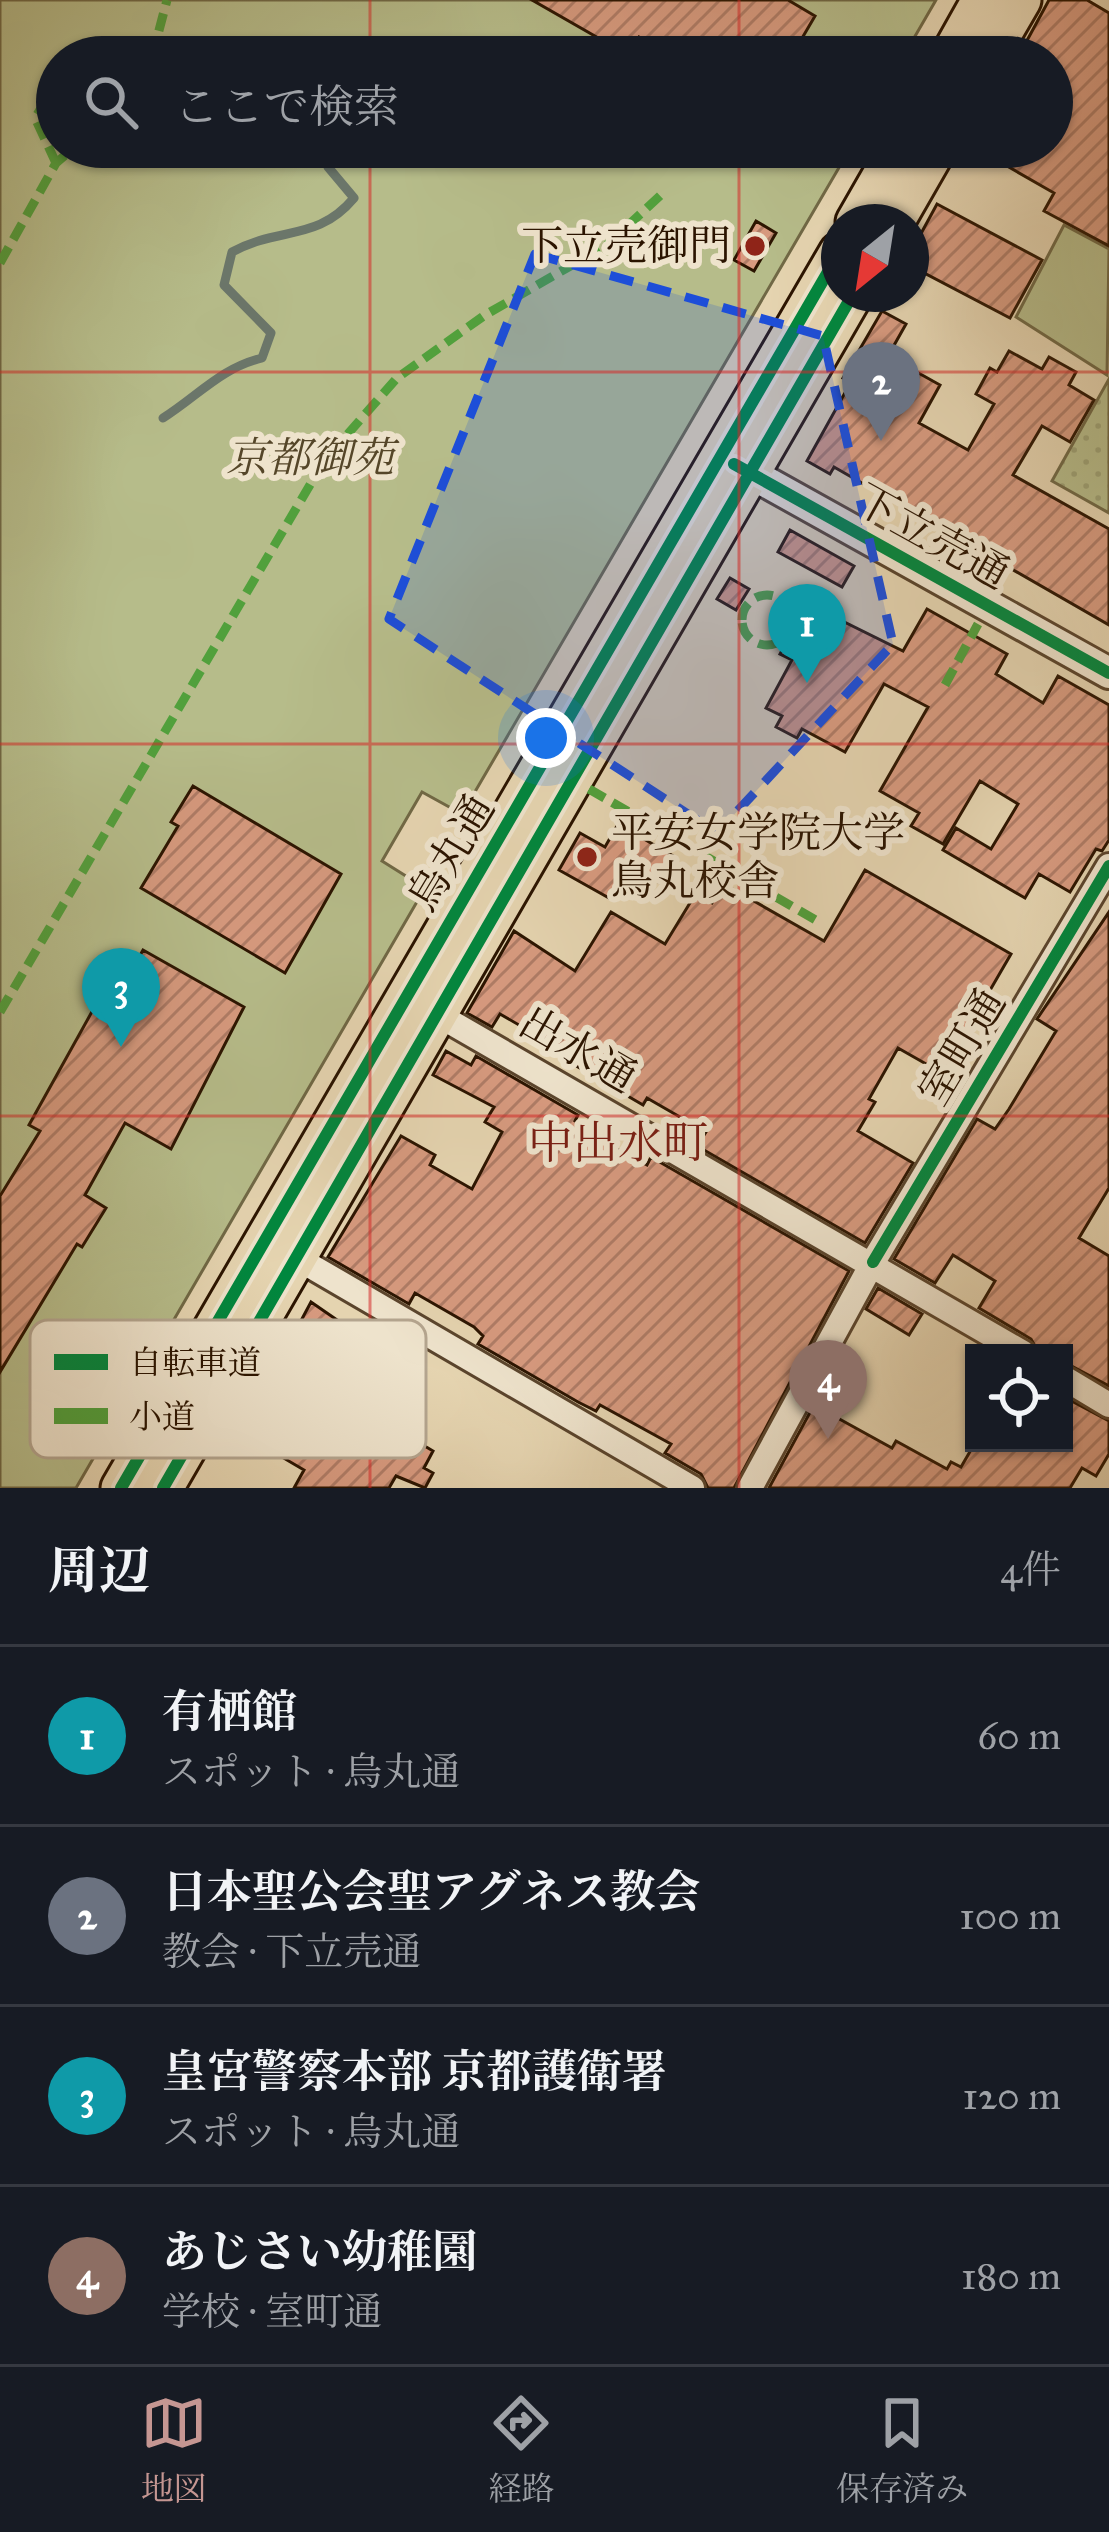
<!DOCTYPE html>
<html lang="ja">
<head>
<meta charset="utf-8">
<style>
	body { margin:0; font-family:"IM FELL Great Primer","Noto Serif JP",serif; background:#242831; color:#f1f3f6 }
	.controls { position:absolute; right:36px; bottom:36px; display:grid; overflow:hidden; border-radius:0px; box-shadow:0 3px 9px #0004 }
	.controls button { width:108px; height:108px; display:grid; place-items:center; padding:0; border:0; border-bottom:3px solid #363941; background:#171b24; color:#f1f3f6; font:60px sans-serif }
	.compass { position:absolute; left:821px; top:204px; width:108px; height:108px; border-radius:50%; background:#171b24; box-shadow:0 3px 9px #0004; rotate:210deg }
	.you { position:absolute; left:546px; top:738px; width:42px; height:42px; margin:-30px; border:9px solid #fff; border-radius:50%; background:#1a73e8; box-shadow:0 0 0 18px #1a73e833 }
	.badge { display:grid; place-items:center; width:78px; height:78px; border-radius:50%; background:#c59692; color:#fff; font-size:39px; font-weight:700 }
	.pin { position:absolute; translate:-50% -99px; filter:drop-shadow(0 3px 6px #0008) }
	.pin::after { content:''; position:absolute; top:63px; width:42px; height:36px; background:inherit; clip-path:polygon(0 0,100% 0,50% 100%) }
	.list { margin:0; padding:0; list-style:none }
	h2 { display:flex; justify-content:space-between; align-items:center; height:156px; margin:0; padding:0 48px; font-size:51px }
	h2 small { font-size:39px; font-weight:400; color:#9ea1a6 }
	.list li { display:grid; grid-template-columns:78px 1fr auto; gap:36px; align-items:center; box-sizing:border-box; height:180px; padding:0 48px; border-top:3px solid #363941 }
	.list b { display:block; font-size:45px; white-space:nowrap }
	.list p { margin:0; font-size:39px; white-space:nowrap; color:#9ea1a6 }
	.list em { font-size:39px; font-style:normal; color:#9ea1a6 }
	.icon { flex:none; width:66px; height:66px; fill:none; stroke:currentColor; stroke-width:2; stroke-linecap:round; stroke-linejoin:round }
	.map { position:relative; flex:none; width:1109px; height:1488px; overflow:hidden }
	.search { position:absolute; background:#171b24; box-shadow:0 3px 9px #0004; left:36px; right:36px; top:36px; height:132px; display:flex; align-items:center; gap:30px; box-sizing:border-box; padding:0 42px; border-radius:66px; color:#9ea1a6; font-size:45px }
	.sheet { height:876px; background:#171b24 }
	nav { display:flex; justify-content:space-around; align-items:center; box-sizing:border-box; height:168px; border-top:3px solid #363941; background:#171b24; font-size:33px; color:#9ea1a6 }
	nav a { display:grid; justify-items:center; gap:6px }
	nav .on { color:#c59692 }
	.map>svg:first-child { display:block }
	.grass { fill:url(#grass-dots); stroke:#706845; stroke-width:3 }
	.park { fill:#b6bc8a; stroke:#706845; stroke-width:3 }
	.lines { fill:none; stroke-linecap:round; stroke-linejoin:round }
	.stream { stroke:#6b766a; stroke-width:9 }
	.building { fill:url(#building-hatch); stroke:#2b1400; stroke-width:3 }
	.minor-casing { stroke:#5a442c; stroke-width:30 }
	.tertiary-casing { stroke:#5a442c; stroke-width:36 }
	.trunk-casing { stroke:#2b1400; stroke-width:45 }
	.minor { stroke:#eee3cc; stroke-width:24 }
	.tertiary { stroke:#eee3cc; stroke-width:30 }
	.trunk { stroke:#e5d4b0; stroke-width:39 }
	.quiet { stroke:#51a03c; stroke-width:9; stroke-dasharray:18 9; stroke-linecap:butt }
	.cycleway-casing { stroke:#eee3cc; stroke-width:20 }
	.cycleway { stroke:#00873e; stroke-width:12 }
	.marked { fill:#1d4ed8; fill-opacity:0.2; stroke:#1d4ed8; stroke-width:9; stroke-dasharray:24 15; stroke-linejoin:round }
	.grid { fill:none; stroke:#d62828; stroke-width:3; stroke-opacity:0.55 }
	.poi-dot { fill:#8f2418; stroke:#eee3cc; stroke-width:4.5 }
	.labels { text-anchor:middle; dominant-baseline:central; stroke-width:12; stroke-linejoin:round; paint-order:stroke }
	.poi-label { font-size:42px; fill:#2b1400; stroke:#eee3cc; text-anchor:end }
	.park-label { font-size:42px; font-style:italic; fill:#554629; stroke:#eee3cc }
	.street-label { font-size:42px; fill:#2b1400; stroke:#eee3cc }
	.neighbourhood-label { font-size:45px; fill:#7a1f14; stroke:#eee3cc }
	.key { fill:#eee3cc; stroke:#b4a58f; stroke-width:3 }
	.key-label { font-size:33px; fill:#2b1400 }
</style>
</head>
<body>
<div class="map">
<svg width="1109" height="1488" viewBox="0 0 1109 1488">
	<defs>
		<pattern id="grass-dots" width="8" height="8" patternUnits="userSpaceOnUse" patternTransform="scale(3)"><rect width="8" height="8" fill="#b6bc8a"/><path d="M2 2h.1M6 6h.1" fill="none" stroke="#9da175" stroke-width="1.8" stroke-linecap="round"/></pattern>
		<pattern id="building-hatch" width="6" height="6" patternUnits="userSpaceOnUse" patternTransform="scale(3)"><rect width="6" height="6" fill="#d79a7f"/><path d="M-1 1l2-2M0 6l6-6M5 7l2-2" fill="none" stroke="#af7c66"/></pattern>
	</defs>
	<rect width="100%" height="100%" fill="#e5d4b0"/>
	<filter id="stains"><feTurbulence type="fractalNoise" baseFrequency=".00167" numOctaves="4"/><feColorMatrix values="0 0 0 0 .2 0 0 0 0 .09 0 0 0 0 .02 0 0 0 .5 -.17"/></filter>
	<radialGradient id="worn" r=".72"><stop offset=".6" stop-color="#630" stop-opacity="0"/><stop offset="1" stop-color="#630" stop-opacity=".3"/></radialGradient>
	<path class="grass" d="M1109,379V513L1052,481Z"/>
	<path class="park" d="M0,0H936L903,57H57V147H851L462,814L422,792L382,861L425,888L76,1488H0Z
		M1064,225L1109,249L1107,375L1016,317Z"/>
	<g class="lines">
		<path class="stream" d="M163,418C199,395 221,368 262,358L271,333L224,285L232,252C280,226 317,242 354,198L328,167L325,147"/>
	</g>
	<path class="building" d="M532,0H788L815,16L791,57H672L639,37L628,55Z
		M1049,0H1087L1109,13V246L1044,211L1054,193L974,147H1052V57H1018Z
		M937,204L1042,260L1010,318L911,266V252Z
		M756,221L776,233L754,271L734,260Z
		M882,311L906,324L888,356L940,385L919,423L968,450L994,404L976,394L990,368L997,372L1009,351L1042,369L1049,357L1076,372L1069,385L1094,400L1070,442L1042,426L1013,475L1109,529V625L834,467L830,474L807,461L851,382L843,378Z
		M790,530L854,566L842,587L778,552Z
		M730,578L749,589L736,610L717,599Z
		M927,609L1007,654L996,674L1043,703L1058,676L1109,705V840L1102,851L1096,849L1070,892L1039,874L1025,898L943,850L956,828L991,849L1018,804L980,781L943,844L911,826L919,813L880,791L928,707L884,684L845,752L802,729L797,738L776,727L782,716L766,708L792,660L780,654L793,630L808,638L822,611L903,651Z
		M193,786L341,874L285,973L141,888L178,826L171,822Z
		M618,824L675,857L660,883L629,865L609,898L559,870L580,833L605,847Z
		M865,870L1011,954L942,1073L898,1048L869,1099L875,1102L858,1131L913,1163L865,1243L697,1146L706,1132L647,1098L643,1105L542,1046L545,1040L500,1014L492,1027L467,1013L514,931L575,971L611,912L665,944L696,893L712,903L720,889L728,894L731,888L824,941Z
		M1109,912V1188L1079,1238L1109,1256V1386L1064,1362V1353H1039L1031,1339L979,1308L995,1281L953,1255L935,1283L894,1259L977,1119L995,1129L1009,1109L1056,1031L1037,1019Z
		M143,950L244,1007L171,1149L125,1123L85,1195L106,1208L82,1247L77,1244L0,1372V1196L40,1131L29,1125L109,981L122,988Z
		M446,1051L471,1065L476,1056L578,1115L575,1121L593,1131L591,1135L647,1165L651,1157L849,1271L734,1488H708L701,1474L665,1453L671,1444L600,1405L596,1411L578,1402L478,1344L483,1336L474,1327L415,1293L409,1304L328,1257L401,1136L435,1155L430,1165L472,1189L502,1132L485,1122L494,1107L433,1075Z
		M878,1288L922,1314L909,1335L866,1309Z
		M311,1302L395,1360L388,1373L406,1383L383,1421L433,1451L424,1468L433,1473L425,1488L396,1476L389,1488H294L304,1470L241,1433Z
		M1064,1397L1109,1421V1454L1096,1476L1082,1468L1070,1488H769L814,1405L892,1448L896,1441L947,1469L951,1462L961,1467L975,1443H1064Z"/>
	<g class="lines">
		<defs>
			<path id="minor" d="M428,1009L1023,1353
				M297,1258L692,1488
				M1064,1378L1109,1405
				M750,1488L873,1262L1109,866"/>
			<path id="tertiary" d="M734,464L1109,673"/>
			<path id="trunk" d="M950,57L982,0
				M988,57L1021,0
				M856,222L899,147
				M894,222L937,147
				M121,1488L839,253
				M163,1488L853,294"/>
		</defs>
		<use href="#minor" class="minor-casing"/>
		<use href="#tertiary" class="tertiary-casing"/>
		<use href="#trunk" class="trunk-casing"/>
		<use href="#minor" class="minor"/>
		<use href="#tertiary" class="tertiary"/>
		<use href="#trunk" class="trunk"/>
		<path class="quiet" d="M152,57L167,0
			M56,163L35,118L57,82
			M0,263L56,163L75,147
			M742 620a25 25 0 1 1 50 0a25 25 0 1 1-50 0Z
			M945,685L978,624
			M589,789L821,923
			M0,1012L324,461L397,378L485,315L607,245L663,193
			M314,1430L331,1401L387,1434
			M358,1455L374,1426"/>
		<defs>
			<path id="cycleway" d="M734,464L1109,673
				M873,1262L1109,866
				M121,1488L839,253
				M163,1488L853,294"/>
		</defs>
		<use href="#cycleway" class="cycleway-casing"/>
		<use href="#cycleway" class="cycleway"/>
	</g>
	<path class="marked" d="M535,254L823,336L893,644L717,833L389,619Z"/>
	<path class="grid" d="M370,0V57M739,0V57M370,147V1488M739,147V1488M0,372H1109M0,744H1109M0,1116H1109"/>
	<g class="poi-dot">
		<circle cx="755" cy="246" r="12"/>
		<circle cx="587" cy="857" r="12"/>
	</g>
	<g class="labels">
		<g class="poi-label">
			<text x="731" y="246">下立売御門</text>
			<text x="611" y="833" text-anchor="start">平安女学院大学<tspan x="611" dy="48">鳥丸校舎</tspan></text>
		</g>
		<g class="park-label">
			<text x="310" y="458">京都御苑</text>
		</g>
		<g class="street-label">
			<text transform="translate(932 537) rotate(29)">下立売通</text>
			<text transform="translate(451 853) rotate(-59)">烏丸通</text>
			<text transform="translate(962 1047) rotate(-59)">室町通</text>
			<text transform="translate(578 1050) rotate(30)">出水通</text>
		</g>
		<g class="neighbourhood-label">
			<text x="618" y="1142">中出水町</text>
		</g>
	</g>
	<rect x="30" y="1320" width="396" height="138" rx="18" class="key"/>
	<rect x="54" y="1354" width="54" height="16" fill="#00873e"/>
	<rect x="54" y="1408" width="54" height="16" fill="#51a03c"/>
	<g class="key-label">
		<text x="129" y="1374">自転車道</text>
		<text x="129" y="1428">小道</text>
	</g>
	<rect width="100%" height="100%" filter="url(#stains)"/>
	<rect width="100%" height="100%" fill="url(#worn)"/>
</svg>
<div class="controls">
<button><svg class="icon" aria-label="locate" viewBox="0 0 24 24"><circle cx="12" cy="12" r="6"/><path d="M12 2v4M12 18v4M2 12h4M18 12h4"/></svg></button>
</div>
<svg class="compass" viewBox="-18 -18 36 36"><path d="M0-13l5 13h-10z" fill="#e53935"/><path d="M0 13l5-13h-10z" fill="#9ea1a6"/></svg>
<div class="you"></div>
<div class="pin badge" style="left:807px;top:683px;background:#0f9aa8">1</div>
<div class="pin badge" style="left:881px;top:441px;background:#6b7280">2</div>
<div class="pin badge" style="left:121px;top:1047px;background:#0f9aa8">3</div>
<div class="pin badge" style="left:828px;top:1439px;background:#8d6e63">4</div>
<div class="search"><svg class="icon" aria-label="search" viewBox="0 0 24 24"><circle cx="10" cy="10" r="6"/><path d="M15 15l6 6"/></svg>ここで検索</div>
</div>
<section class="sheet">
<h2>周辺<small>4件</small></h2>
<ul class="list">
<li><span class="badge" style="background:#0f9aa8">1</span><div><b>有栖館</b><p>スポット · 烏丸通</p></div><em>60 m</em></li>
<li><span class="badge" style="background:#6b7280">2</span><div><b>日本聖公会聖アグネス教会</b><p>教会 · 下立売通</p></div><em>100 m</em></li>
<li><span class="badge" style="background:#0f9aa8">3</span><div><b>皇宮警察本部 京都護衛署</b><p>スポット · 烏丸通</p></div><em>120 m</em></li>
<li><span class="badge" style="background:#8d6e63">4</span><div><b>あじさい幼稚園</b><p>学校 · 室町通</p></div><em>180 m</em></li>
</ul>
</section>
<nav>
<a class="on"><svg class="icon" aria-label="map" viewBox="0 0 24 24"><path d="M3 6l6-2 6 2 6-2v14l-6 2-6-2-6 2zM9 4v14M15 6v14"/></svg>地図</a>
<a><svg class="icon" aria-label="directions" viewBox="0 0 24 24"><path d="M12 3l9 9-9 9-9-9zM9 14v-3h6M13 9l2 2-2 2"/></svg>経路</a>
<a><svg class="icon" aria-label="saved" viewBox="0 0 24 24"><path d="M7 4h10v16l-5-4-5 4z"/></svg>保存済み</a>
</nav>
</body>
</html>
